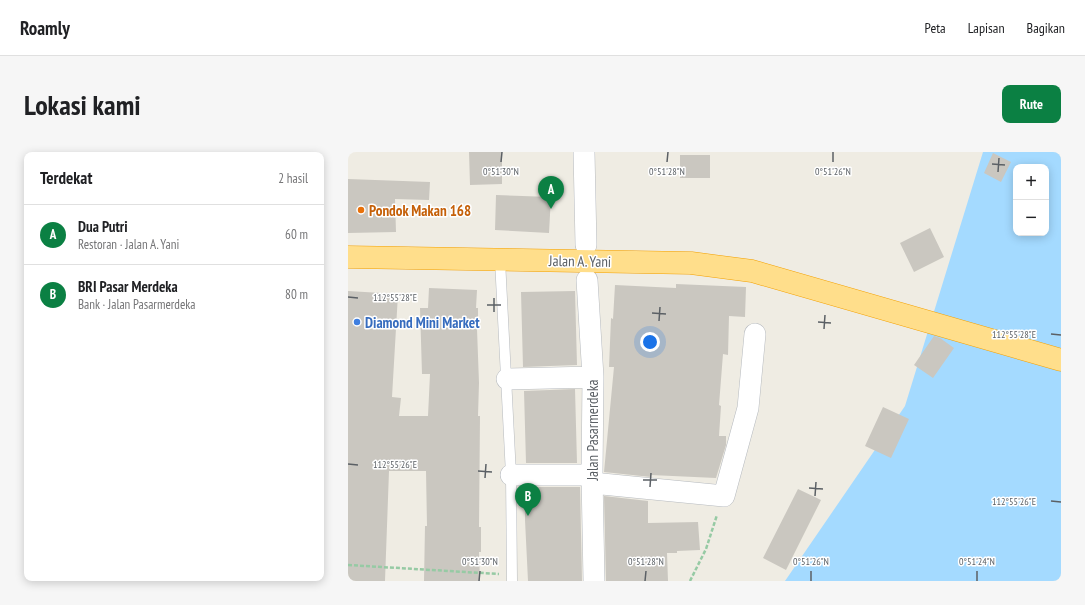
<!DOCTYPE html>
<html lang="id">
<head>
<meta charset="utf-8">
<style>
	body { margin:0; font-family:"PT Sans Narrow",sans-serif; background:#f6f6f6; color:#202124 }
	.controls { position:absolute; right:12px; top:12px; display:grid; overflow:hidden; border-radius:8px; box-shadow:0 2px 10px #0003 }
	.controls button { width:36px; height:36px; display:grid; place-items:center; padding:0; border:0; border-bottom:1px solid #e0e0e0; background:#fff; color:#202124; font:20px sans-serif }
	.you { position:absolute; left:302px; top:190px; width:14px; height:14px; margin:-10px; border:3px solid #fff; border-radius:50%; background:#1a73e8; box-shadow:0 0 0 6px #1a73e833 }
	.badge { display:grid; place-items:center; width:26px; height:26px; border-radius:50%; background:#0b8043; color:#fff; font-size:13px; font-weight:700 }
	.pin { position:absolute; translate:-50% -33px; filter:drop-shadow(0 1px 2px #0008) }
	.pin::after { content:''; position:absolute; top:21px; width:14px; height:12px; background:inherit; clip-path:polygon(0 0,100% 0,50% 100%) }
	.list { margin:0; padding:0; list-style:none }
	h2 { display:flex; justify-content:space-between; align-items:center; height:52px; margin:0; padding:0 16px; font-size:17px }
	h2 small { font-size:13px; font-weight:400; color:#757577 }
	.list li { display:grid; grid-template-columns:26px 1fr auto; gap:12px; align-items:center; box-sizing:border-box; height:60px; padding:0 16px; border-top:1px solid #e0e0e0 }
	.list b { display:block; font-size:15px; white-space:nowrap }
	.list p { margin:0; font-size:13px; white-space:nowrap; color:#757577 }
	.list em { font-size:13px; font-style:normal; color:#757577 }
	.map { position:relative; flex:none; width:713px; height:429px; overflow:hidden; border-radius:8px }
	header { display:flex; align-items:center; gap:24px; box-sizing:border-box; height:56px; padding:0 20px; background:#fff; border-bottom:1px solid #e0e0e0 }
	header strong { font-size:19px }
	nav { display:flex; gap:22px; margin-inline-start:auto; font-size:14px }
	.intro { display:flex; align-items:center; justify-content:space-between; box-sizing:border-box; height:96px; padding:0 24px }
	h1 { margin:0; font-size:28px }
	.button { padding:10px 18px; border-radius:8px; background:#0b8043; color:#fff; font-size:14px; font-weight:700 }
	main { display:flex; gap:24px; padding:0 24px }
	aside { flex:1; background:#fff; border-radius:8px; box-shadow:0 2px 10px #0003 }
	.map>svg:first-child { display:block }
	.water { fill:#a4daff; fill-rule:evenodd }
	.building { fill:#cac7c0 }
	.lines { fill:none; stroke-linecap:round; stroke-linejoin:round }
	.lane-casing { stroke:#b6babf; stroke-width:11 }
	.street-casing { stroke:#b6babf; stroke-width:22 }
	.highway-casing { stroke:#f3a000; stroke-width:23 }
	.path { stroke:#96caa4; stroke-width:2.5; stroke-dasharray:4 2; stroke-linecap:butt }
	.lane { stroke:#fff; stroke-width:10 }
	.street { stroke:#fff; stroke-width:21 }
	.highway { stroke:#ffde8b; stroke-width:22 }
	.ticks { fill:none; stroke:#5b6065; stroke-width:1.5 }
	.food-dot { fill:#e8710a; stroke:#fff; stroke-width:1.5 }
	.shop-dot { fill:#3f7fe0; stroke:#fff; stroke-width:1.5 }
	.labels { text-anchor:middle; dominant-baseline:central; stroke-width:3; stroke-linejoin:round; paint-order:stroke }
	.food-label { font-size:15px; font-weight:bold; fill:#c56008; stroke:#fff; text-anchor:start }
	.street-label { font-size:15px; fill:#5b6065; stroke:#fff }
	.shop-label { font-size:15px; font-weight:bold; fill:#366cbe; stroke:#fff; text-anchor:start }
	.ticks-label { font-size:10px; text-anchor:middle; fill:#5b6065; stroke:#fff; stroke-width:3; stroke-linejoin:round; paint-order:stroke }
</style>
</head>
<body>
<header>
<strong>Roamly</strong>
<nav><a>Peta</a><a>Lapisan</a><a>Bagikan</a></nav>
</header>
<div class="intro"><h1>Lokasi kami</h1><a class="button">Rute</a></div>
<main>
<aside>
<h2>Terdekat<small>2 hasil</small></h2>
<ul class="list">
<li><span class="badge">A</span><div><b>Dua Putri</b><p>Restoran · Jalan A. Yani</p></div><em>60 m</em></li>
<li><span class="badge">B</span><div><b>BRI Pasar Merdeka</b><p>Bank · Jalan Pasarmerdeka</p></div><em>80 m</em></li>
</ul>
</aside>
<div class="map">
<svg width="713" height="429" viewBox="0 0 713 429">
	<rect width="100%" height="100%" fill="#efece3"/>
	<path class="water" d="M635,0H713V429H437L557,254ZM668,15H698V81H668Z"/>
	<path class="building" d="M121,0H154V32L122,33Z
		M645,1L663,10L653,30L636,21Z
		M332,3H362V26H332Z
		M0,27L82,30L81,48L47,47L48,80L0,81Z
		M148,43L203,45L201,81L147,78Z
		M582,76L596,105L566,120L552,91Z
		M328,132L398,135L397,165L381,164L380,203L375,202L371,253L373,254L371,284H378V293L368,326L303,323V325L256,320L266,215H261L263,166L265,167L267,133L328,136Z
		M81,136L129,138L128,156H130V177H129L131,231L130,264H132L131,375H133V400H131L132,429H76L77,374H79L78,319H41L37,429H0V139L50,142L44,245L53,246L51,264H80L82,222H74L72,156H80Z
		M227,139L229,213L175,215L173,140Z
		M586,184L592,186L606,196L585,226L566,213Z
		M227,237L229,311H178L176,239Z
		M535,255L561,267L543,306L517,294Z
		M177,335H232L234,429H180L177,368Z
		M450,337L473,348L438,418L415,406Z
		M256,344L300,349V371L350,370L352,398L329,399V401H319L320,429H258Z"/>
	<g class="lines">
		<defs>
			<path id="lane" d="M152,108L163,323L164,429"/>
			<path id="street" d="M236,0L238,93
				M239,128L245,225L244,323L246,429
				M159,227L245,225
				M163,323H244
				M244,331L376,344L400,256L407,182"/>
			<path id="highway" d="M0,105L343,111L404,119L713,208"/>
		</defs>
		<use href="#lane" class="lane-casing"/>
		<use href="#street" class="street-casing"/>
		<use href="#highway" class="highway-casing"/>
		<path class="path" d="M0,413L151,422
			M342,429L358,397L369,363"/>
		<use href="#lane" class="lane"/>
		<use href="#street" class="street"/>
		<use href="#highway" class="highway"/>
	</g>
	<path class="ticks" d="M153,10L154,0M319,10L320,0M485,10V0M644,12L657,13M650,20L651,6M0,145L10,146M139,153H153M146,160V146M304,161L318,162M311,169L312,155M470,170L483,171M476,177L477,163M703,182L713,183M0,312L10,313M130,319L144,320M137,326L138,312M295,328H309M302,335L303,321M461,336L475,337M467,344L468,330M703,349L713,350M131,429L132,419M297,429L298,419M463,429V419M629,429V419"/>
	<circle class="food-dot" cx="13" cy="58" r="4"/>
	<circle class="shop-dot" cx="9" cy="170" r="4"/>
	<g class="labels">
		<g class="food-label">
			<text x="21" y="58">Pondok Makan 168</text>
		</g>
		<g class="street-label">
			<text transform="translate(232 109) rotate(1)">Jalan A. Yani</text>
			<text transform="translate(244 278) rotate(-90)">Jalan Pasarmerdeka</text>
		</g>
		<g class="shop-label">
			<text x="17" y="170">Diamond Mini Market</text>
		</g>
	</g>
	<g class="ticks-label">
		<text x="153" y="23">0°51'30"N</text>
		<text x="319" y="23">0°51'28"N</text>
		<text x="485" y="23">0°51'26"N</text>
		<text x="47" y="149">112°55'28"E</text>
		<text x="666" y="186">112°55'28"E</text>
		<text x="47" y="316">112°55'26"E</text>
		<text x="666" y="353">112°55'26"E</text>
		<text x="132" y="413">0°51'30"N</text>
		<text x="298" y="413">0°51'28"N</text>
		<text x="463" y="413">0°51'26"N</text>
		<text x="629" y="413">0°51'24"N</text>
	</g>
</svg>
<div class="controls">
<button>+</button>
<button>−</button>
</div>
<div class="you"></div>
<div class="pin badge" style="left:203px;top:57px">A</div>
<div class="pin badge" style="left:180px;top:364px">B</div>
</div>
</main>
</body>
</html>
